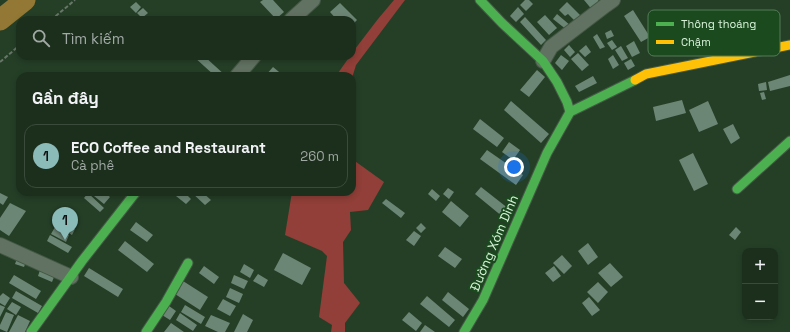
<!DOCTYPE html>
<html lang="vi">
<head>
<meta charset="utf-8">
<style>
	body { margin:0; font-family:"Space Grotesk",sans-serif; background:#253726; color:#f1f3f6 }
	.controls { position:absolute; right:12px; bottom:12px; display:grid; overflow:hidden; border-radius:8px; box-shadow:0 2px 6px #0003 }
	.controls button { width:36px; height:36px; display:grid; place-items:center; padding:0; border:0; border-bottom:1px solid #3a4a3b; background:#1c2f1d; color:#f1f3f6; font:20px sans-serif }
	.you { position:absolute; left:514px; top:167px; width:14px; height:14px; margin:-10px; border:3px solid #fff; border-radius:50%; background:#1a73e8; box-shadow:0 0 0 6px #1a73e833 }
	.badge { display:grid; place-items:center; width:26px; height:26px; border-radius:50%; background:#8bbbb9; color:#111; font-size:13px; font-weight:700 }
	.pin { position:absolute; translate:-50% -33px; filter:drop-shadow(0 1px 2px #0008) }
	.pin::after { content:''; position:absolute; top:21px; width:14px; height:12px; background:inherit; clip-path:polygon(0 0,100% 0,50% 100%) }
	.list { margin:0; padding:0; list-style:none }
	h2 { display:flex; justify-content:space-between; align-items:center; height:52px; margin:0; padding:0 16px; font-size:17px }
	h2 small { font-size:13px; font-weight:400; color:#a0a9a4 }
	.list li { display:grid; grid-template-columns:26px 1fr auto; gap:12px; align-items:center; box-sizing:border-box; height:64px; margin:0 8px 8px; padding:0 8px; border:1px solid #3a4a3b; border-radius:12px }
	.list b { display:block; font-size:15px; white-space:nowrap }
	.list p { margin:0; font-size:13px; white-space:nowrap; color:#a0a9a4 }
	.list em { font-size:13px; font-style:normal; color:#a0a9a4 }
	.icon { flex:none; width:22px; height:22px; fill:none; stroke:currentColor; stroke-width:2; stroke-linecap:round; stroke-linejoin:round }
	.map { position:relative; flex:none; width:790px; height:332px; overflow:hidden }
	.search { position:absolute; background:#1c2f1d; box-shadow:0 2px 6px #0003; left:16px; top:16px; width:340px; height:44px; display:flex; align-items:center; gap:10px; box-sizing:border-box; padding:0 14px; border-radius:12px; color:#a0a9a4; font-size:15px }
	.panel { position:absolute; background:#1c2f1d; box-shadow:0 2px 6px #0003; left:16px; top:72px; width:340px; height:124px; border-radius:12px }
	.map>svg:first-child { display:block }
	.green { fill:#913f38 }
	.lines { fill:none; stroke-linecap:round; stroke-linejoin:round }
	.river { stroke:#937835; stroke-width:21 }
	.building { fill:#6c8675 }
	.street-casing { stroke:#445945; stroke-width:16 }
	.fast-casing { stroke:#445945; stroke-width:11 }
	.slow-casing { stroke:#445945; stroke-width:11 }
	.path { stroke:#677668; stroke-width:2; stroke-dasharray:4 2; stroke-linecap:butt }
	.street { stroke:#627262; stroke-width:14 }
	.fast { stroke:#4caf50; stroke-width:9 }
	.slow { stroke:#ffc107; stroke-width:9 }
	.labels { text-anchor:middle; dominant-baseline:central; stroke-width:4; stroke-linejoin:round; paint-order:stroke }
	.street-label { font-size:13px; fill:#d9f3d9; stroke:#1a4a1e }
	.key { fill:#1a4a1e; stroke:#537d56; stroke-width:1 }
	.key-label { font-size:11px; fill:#d9f3d9 }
</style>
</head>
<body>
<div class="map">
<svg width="790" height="332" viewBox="0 0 790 332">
	<rect width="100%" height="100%" fill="#253f27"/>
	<path class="green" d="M394,0H405L356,65L352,78V76H336L350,56H352V53L378,19Z
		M352,159L384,182L368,210L350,212L351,230L343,242L344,283L360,303L345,323V332H331L332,325L319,317L327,256L322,251L285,235L292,192H352Z"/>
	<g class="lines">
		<path class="river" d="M0,20L25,0"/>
	</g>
	<path class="building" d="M263,0H273L284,12L276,19L260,2Z
		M525,0H529L533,4L526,11L520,5Z
		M584,0H598L602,5L594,12Z
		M136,2L141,7L136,13L130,7Z
		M567,2L583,18L578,24L568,14L565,16L559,10Z
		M340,3L357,20L352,25V20H337L330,12Z
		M518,7L524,14L516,22L510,16Z
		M143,8L148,13L142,18L137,13Z
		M633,10L650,37L641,42L624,16Z
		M557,14L571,26L567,30L553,19Z
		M545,15L557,28L549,35L537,22Z
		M525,17L546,40L541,45L520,22Z
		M611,30L614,36L607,39L605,33Z
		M597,34L605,47L600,49L593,37Z
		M612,40L617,47L612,50L607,43Z
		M634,41L640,53L632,57L626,46Z
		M569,45L575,52L570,57L564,50Z
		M586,45L591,52L585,57L579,51Z
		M621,46L628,58L622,61L615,50Z
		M578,53L589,65L582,71L571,59Z
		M561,55L569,61L562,70L555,63Z
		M613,55L619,65L613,69L608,59Z
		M193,56H204L226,76H215Z
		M631,59L635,66L628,70L624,63Z
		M273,67L284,76H265Z
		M537,70L545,77L529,97L520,90Z
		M790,75V86L770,91L768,82Z
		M593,76L597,83L579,92L575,86Z
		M766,82L767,90L759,91L758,84Z
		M764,92L766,99L762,100L760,93Z
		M682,100L686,113L656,121L653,107Z
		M511,101L549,134L541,143L504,110Z
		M708,101L718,124L699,132L689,110Z
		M480,119L504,138L497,147L473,129Z
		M733,124L740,138L731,144L723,129Z
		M509,142L520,150L513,160L502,152Z
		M487,150L523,175L516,185L480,159Z
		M693,153L708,184L694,191L679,160Z
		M481,187L509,209L503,217L475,194Z
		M448,188L454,192L449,199L443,194Z
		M432,189L440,196L436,201L428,194Z
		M89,192H104L110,197L104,204Z
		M171,192H184L191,199L186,204Z
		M191,192H202L211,200L205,205Z
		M0,193L8,197L3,205L0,203Z
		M88,193L104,208L100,212L84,198Z
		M386,199L405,213L401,218L382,203Z
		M451,201L469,216L460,227L442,212Z
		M10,203L26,211L9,236L0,230V218Z
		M62,221L75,229L72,235L59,227Z
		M136,222L153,235L147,242L130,230Z
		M421,223L426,228L421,233L416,228Z
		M55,227L69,235L66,242L51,234Z
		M736,227L741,232L735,240L729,235Z
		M414,231L421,236L414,246L406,240Z
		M50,235L72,247L68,253L47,241Z
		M125,241L154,264L147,272L118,250Z
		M588,243L598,257L588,265L578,251Z
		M445,247L462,259L455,268L438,256Z
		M283,253L311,268L302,285L274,270Z
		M562,255L572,266L564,274L553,263Z
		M18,256L27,259L24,267L15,264Z
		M610,263L623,277L611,287L598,273Z
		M244,264L254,270L250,278L240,272Z
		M204,266L219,277L214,284L199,273Z
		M554,266L561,276L553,282L545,273Z
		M41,267L56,272L52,282L38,276Z
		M89,268L123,289L118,297L84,276Z
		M258,274L268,280L264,287L253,281Z
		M14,275L41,291L36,299L9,283Z
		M234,275L248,281L244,289L231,283Z
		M183,281L208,297L200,310L175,294Z
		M598,282L608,292L598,303L587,292Z
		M230,288L243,294L239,303L226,297Z
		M16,291L42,306L38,313L12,298Z
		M448,292L469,309L463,317L442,300Z
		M3,293L10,298L5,306L0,303V296Z
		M427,296L455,320L449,327L420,304Z
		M589,297L600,310L592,316L582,303Z
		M223,299L236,306L230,316L217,309Z
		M12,302L21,307L16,315L7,309Z
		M0,305L5,307L0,317Z
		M185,305L205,317L201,324L181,312Z
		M169,306L176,311L170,320L162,315Z
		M6,312L14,315L7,332L0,329V325Z
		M409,312L422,323L416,331L402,320Z
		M180,313L197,325L193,331L176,320Z
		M243,314L253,320L247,332H234Z
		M18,315L30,321L25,332H9Z
		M211,315L230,323L225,332H218L205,326Z
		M171,323L184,332H164Z
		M425,325L435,332H420Z"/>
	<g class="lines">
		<defs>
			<path id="street" d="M291,20L313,0
				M543,61L551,47L606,5L613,0
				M237,76L254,56
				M0,245L71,277"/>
			<path id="fast" d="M480,0L502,23L543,61L557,82L567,102L570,112
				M737,189L790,141
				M31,332L82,261L136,192
				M146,332L166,302L188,263
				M464,332L483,300L547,153L570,112L635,80"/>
			<path id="slow" d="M635,80L646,74L790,45"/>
		</defs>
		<use href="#street" class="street-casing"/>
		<use href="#fast" class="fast-casing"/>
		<use href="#slow" class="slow-casing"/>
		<path class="path" d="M51,20L75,0
			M0,62L20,45"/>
		<use href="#street" class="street"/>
		<use href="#fast" class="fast"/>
		<use href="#slow" class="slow"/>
	</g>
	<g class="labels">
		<g class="street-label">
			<text transform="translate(494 243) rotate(-67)">Đường Xóm Dinh</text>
		</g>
	</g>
	<rect x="648" y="10" width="132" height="46" rx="6" class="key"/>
	<rect x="656" y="22" width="18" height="4" fill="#4caf50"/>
	<rect x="656" y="40" width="18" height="4" fill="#ffc107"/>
	<g class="key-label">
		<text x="681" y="28">Thông thoáng</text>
		<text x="681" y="46">Chậm</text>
	</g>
</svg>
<div class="controls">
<button>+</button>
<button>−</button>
</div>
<div class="you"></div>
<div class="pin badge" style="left:65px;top:240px">1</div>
<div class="search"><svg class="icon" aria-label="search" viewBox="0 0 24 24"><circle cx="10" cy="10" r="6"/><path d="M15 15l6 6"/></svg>Tìm kiếm</div>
<section class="panel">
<h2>Gần đây<small></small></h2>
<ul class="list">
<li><span class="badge">1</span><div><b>ECO Coffee and Restaurant</b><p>Cà phê</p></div><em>260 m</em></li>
</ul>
</section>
</div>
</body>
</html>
